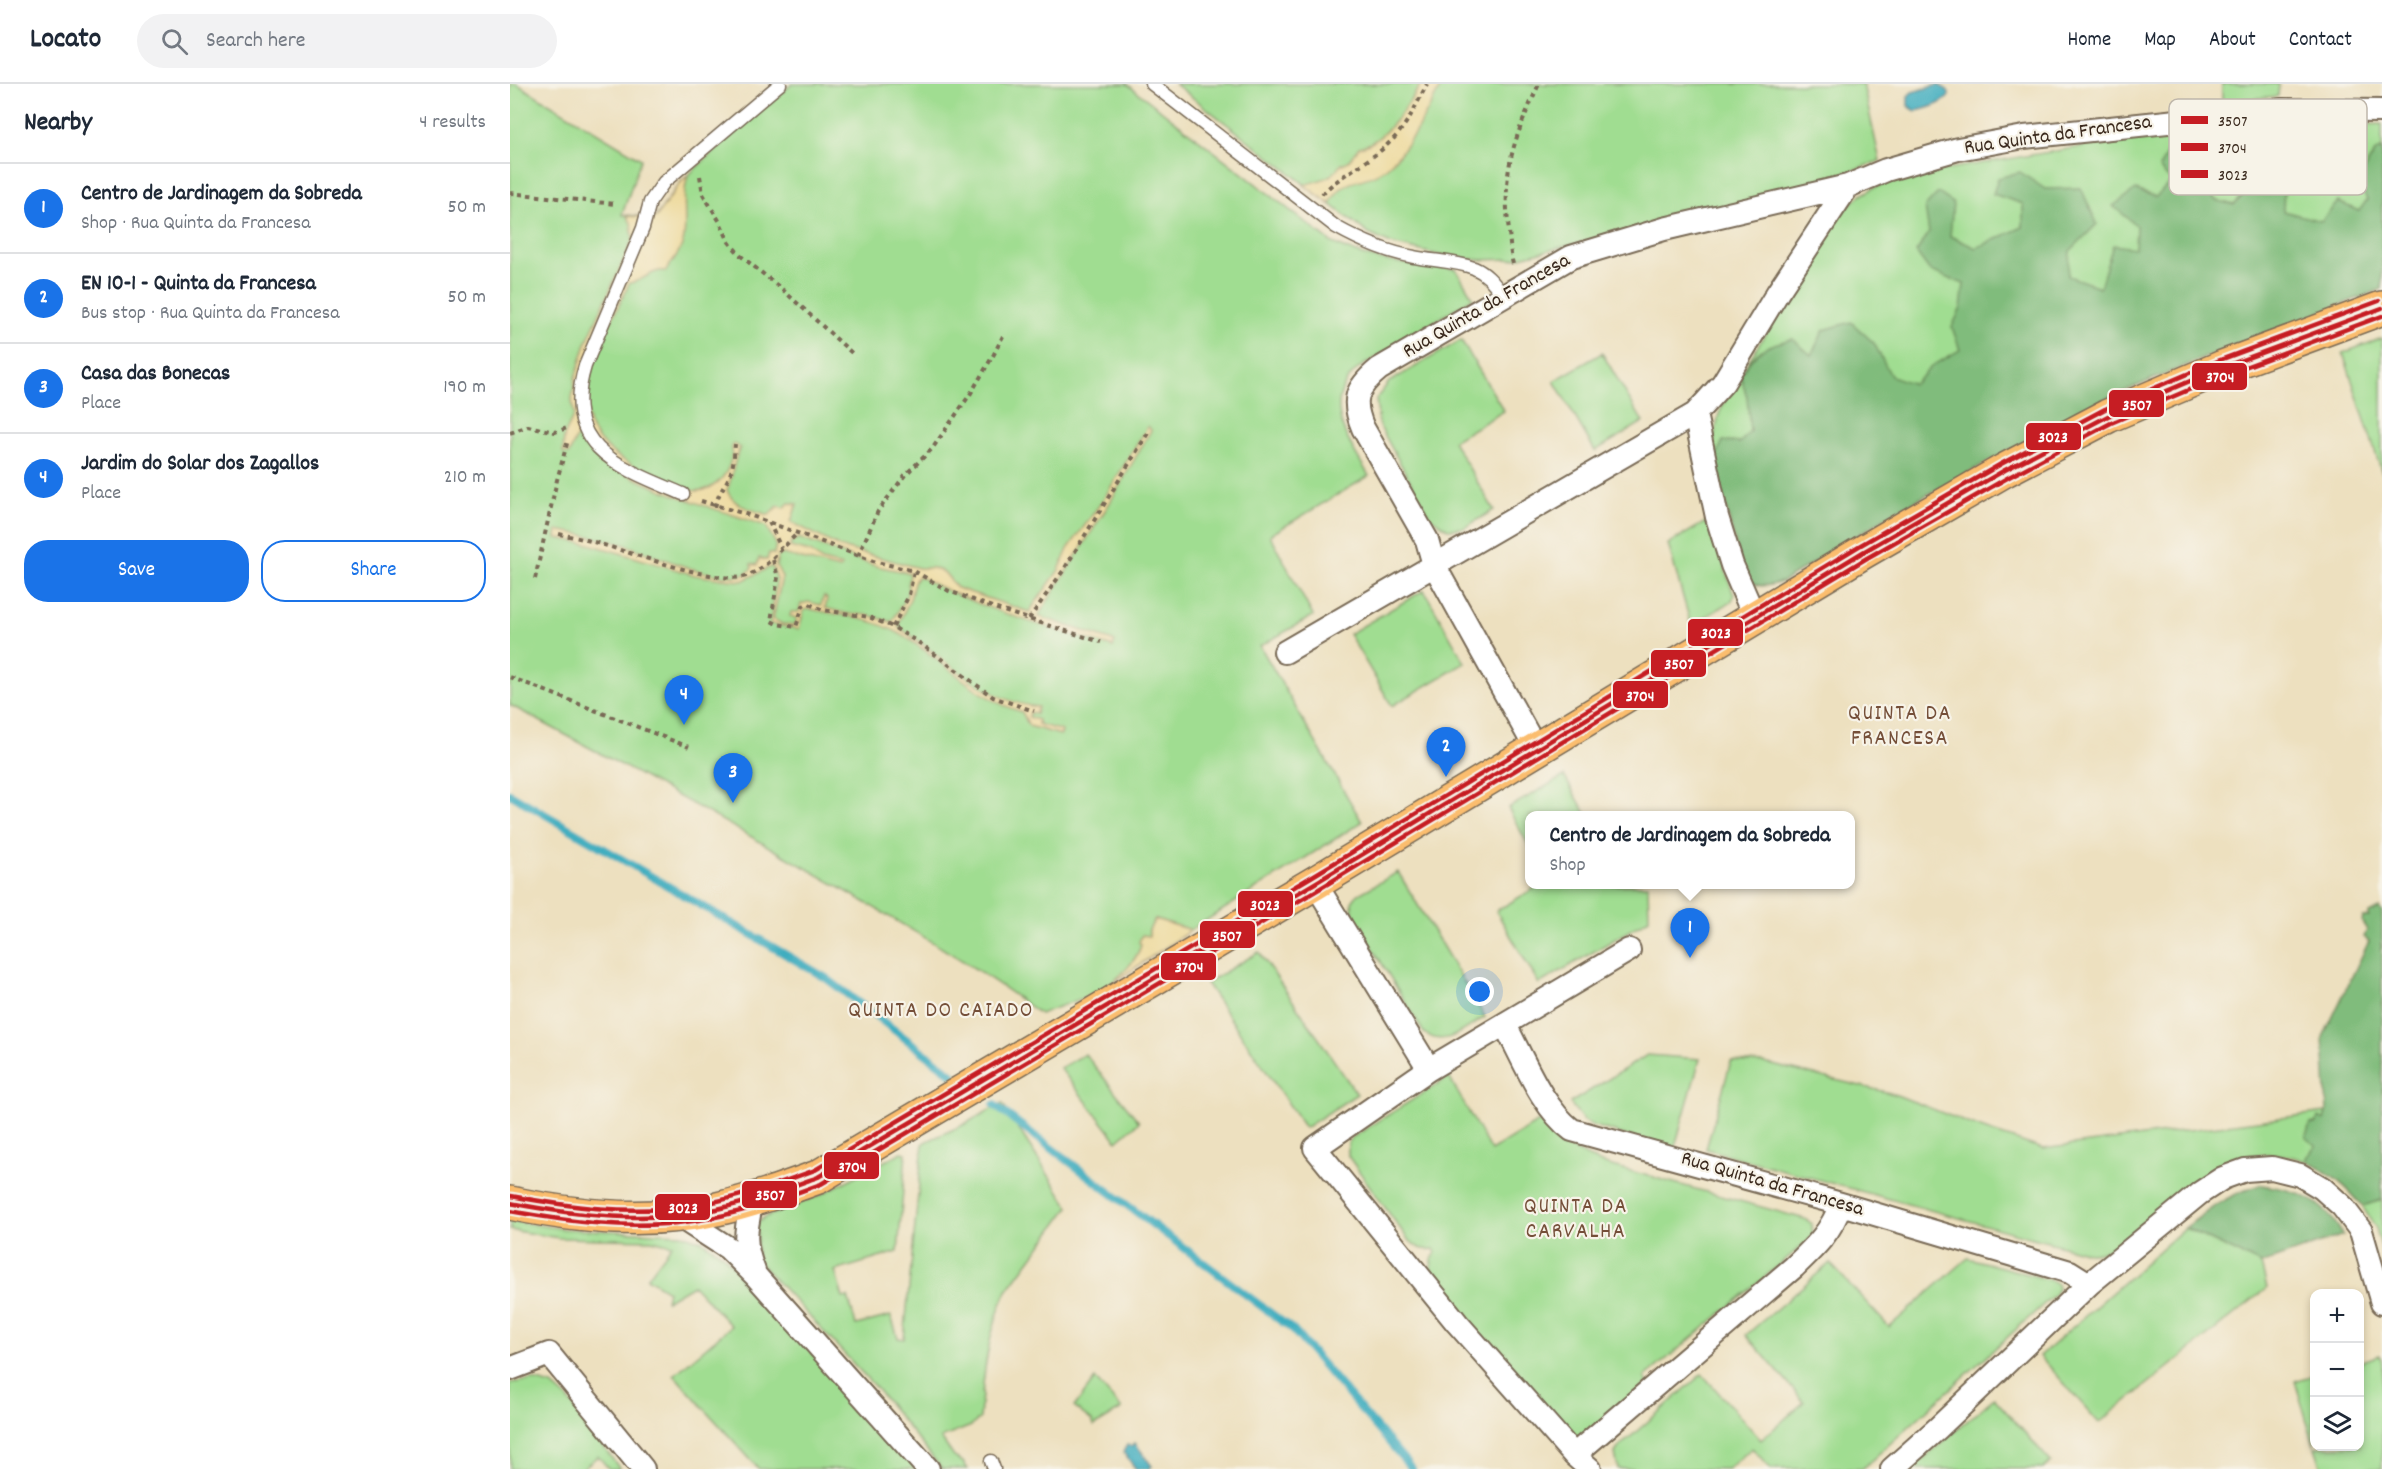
<!DOCTYPE html>
<html lang="en">
<head>
<meta charset="utf-8">
<style>
	body { margin:0; font-family:Dekko,sans-serif; background:#f2f2f3; color:#1f2937 }
	.controls { position:absolute; right:18px; bottom:18px; display:grid; overflow:hidden; border-radius:12px; box-shadow:0 3px 9px #0003 }
	.controls button { width:54px; height:54px; display:grid; place-items:center; padding:0; border:0; border-bottom:2px solid #e0e1e3; background:#fff; color:#1f2937; font:30px sans-serif }
	.you { position:absolute; left:970px; top:908px; width:21px; height:21px; margin:-15px; border:4px solid #fff; border-radius:50%; background:#1a73e8; box-shadow:0 0 0 9px #1a73e833 }
	.badge { display:grid; place-items:center; width:39px; height:39px; border-radius:50%; background:#1a73e8; color:#fff; font-size:20px; font-weight:700 }
	.pin { position:absolute; translate:-50% -50px; filter:drop-shadow(0 2px 3px #0008) }
	.pin::after { content:''; position:absolute; top:32px; width:21px; height:18px; background:inherit; clip-path:polygon(0 0,100% 0,50% 100%) }
	.popup { position:absolute; left:1015px; top:727px; width:330px; height:78px; box-sizing:border-box; display:grid; place-content:center; border-radius:12px; background:#fff; filter:drop-shadow(0 2px 4px #0005); font-size:20px; white-space:nowrap; color:#747a83 }
	.popup b { font-size:22px; color:#1f2937 }
	.popup::after { content:''; position:absolute; left:50%; top:100%; margin-left:-12px; border:12px solid transparent; border-top-color:#fff }
	.list { margin:0; padding:0; list-style:none }
	h2 { display:flex; justify-content:space-between; align-items:center; height:78px; margin:0; padding:0 24px; font-size:26px }
	h2 small { font-size:20px; font-weight:400; color:#747a83 }
	.list li { display:grid; grid-template-columns:39px 1fr auto; gap:18px; align-items:center; box-sizing:border-box; height:90px; padding:0 24px; border-top:2px solid #e0e1e3 }
	.list b { display:block; font-size:22px; white-space:nowrap }
	.list p { margin:0; font-size:20px; white-space:nowrap; color:#747a83 }
	.list em { font-size:20px; font-style:normal; color:#747a83 }
	.actions { display:flex; gap:12px; padding:18px 24px }
	.actions a { flex:1; padding:14px 0; border:2px solid #1a73e8; border-radius:24px; text-align:center; font-size:21px; color:#1a73e8 }
	.actions .main { background:#1a73e8; color:#fff }
	.icon { flex:none; width:33px; height:33px; fill:none; stroke:currentColor; stroke-width:2; stroke-linecap:round; stroke-linejoin:round }
	.map { position:relative; flex:none; width:1872px; height:1385px; overflow:hidden }
	header { display:flex; align-items:center; gap:36px; box-sizing:border-box; height:84px; padding:0 30px; background:#fff; border-bottom:2px solid #e0e1e3 }
	header strong { font-size:28px }
	nav { display:flex; gap:33px; margin-inline-start:auto; font-size:21px }
	.search { width:420px; height:54px; background:#f2f2f3; display:flex; align-items:center; gap:15px; box-sizing:border-box; padding:0 21px; border-radius:33px; color:#747a83; font-size:22px }
	main { display:flex }
	aside { flex:1; background:#fff }
	.map>svg:first-child { display:block }
	.green { fill:#a0dd91; stroke:#6e8458; stroke-width:1.5 }
	.forest { fill:#80bc7b; stroke:#5e734c; stroke-width:1.5 }
	.sand { fill:#eeda9e; stroke:#94825e; stroke-width:1.5; fill-rule:evenodd }
	.water { fill:#41adbf; stroke:#3e6c6e; stroke-width:1.5 }
	.lines { fill:none; stroke-linecap:round; stroke-linejoin:round }
	.stream { stroke:#41adbf; stroke-width:8 }
	.lane-casing { stroke:#796a56; stroke-width:15 }
	.street-casing { stroke:#796a56; stroke-width:26 }
	.primary-casing { stroke:#796a56; stroke-width:36 }
	.path { stroke:#796a56; stroke-width:4; stroke-dasharray:4.5 4.5; stroke-linecap:butt }
	.lane { stroke:#fff; stroke-width:12 }
	.street { stroke:#fff; stroke-width:22 }
	.primary { stroke:#fbbd6e; stroke-width:33 }
	.bus-1-casing { stroke:#f7f3e8; stroke-width:9 }
	.bus-2-casing { stroke:#f7f3e8; stroke-width:9 }
	.bus-3-casing { stroke:#f7f3e8; stroke-width:9 }
	.bus-1 { stroke:#c61d23; stroke-width:4.5 }
	.bus-2 { stroke:#c61d23; stroke-width:4.5 }
	.bus-3 { stroke:#c61d23; stroke-width:4.5 }
	.labels { text-anchor:middle; dominant-baseline:central; stroke-width:4.5; stroke-linejoin:round; paint-order:stroke }
	.street-label { font-size:21px; fill:#3b2a1e; stroke:#f7f3e8 }
	.neighbourhood-label { font-size:22px; letter-spacing:1.5px; fill:#754f39; stroke:#f7f3e8 }
	.key { fill:#f7f3e8; stroke:#bfb7ab; stroke-width:1.5 }
	.key-label { font-size:16px; fill:#3b2a1e }
	.line-badge { stroke:#f7f3e8; stroke-width:2 }
	.badge-label { font-size:16px; text-anchor:middle; font-weight:bold; fill:#fff }
</style>
</head>
<body>
<header>
<strong>Locato</strong>
<div class="search"><svg class="icon" aria-label="search" viewBox="0 0 24 24"><circle cx="10" cy="10" r="6"/><path d="M15 15l6 6"/></svg>Search here</div>
<nav><a>Home</a><a>Map</a><a>About</a><a>Contact</a></nav>
</header>
<main>
<aside>
<h2>Nearby<small>4 results</small></h2>
<ul class="list">
<li><span class="badge">1</span><div><b>Centro de Jardinagem da Sobreda</b><p>Shop · Rua Quinta da Francesa</p></div><em>50 m</em></li>
<li><span class="badge">2</span><div><b>EN 10-1 - Quinta da Francesa</b><p>Bus stop · Rua Quinta da Francesa</p></div><em>50 m</em></li>
<li><span class="badge">3</span><div><b>Casa das Bonecas</b><p>Place</p></div><em>190 m</em></li>
<li><span class="badge">4</span><div><b>Jardim do Solar dos Zagallos</b><p>Place</p></div><em>210 m</em></li>
</ul>
<div class="actions"><a class="main">Save</a><a>Share</a></div>
</aside>
<div class="map">
<svg width="1872" height="1385" viewBox="0 0 1872 1385">
	<rect width="100%" height="100%" fill="#f7f3e8"/>
	<filter id="ink" filterUnits="userSpaceOnUse"><feTurbulence type="fractalNoise" baseFrequency=".0167" numOctaves="2"/><feDisplacementMap in="SourceGraphic" scale="12" xChannelSelector="R" yChannelSelector="G"/><feConvolveMatrix kernelMatrix="1 2 1 2 8 2 1 2 1" color-interpolation-filters="sRGB"/></filter>
	<filter id="wash" filterUnits="userSpaceOnUse"><feTurbulence type="fractalNoise" baseFrequency=".008" numOctaves="4" result="noise"/><feDisplacementMap in="SourceGraphic" scale="24" xChannelSelector="R" yChannelSelector="G"/><feGaussianBlur stdDeviation="1.35" result="paint"/><feColorMatrix in="noise" values="0 0 0 0 0 0 0 0 0 0 0 0 0 0 0 0 0 1.4 0 .05"/><feComposite in="paint" operator="in"/></filter>
	<g filter="url(#wash)">
		<rect width="100%" height="100%" fill="#ede0bf"/>
		<path class="green" d="M0,0H7L131,75L112,131L146,133L170,99L219,53L282,0H617L821,158C860,179 903,181 946,185L963,214L850,283C808,317 838,356 859,392L760,451L803,532L750,562L852,738L681,846L645,835L639,846V852C630,862 626,876 617,886C595,910 559,918 530,930C472,886 409,850 346,813C232,746 116,683 0,621Z
			M665,0H1353L1370,77L1262,113L1002,175L970,176L938,173L881,160L859,150Z
			M1712,0H1769L1768,12L1712,18Z
			M1872,40V205L1739,255L1593,316L1383,429L1272,498L1251,502L1242,499L1204,376V353L1209,330L1217,312L1326,135C1349,107 1367,101 1401,91L1624,54L1715,43Z
			M1872,254V389L1833,269Z
			M951,256L994,327L943,357L984,426L954,444L938,445L920,433L869,341L866,315L879,298Z
			M1092,269L1133,338L1085,367L1044,297Z
			M1199,436L1224,512L1221,518L1181,541L1158,460Z
			M914,506L955,579L882,622L839,550Z
			M1054,692L1077,731L1020,732L1019,762L998,724Z
			M888,788L975,933C956,944 935,965 914,949L843,832L842,818L847,811Z
			M1030,801H1138L1139,835L1029,900L986,827Z
			M749,868L847,1010L795,1044L696,899Z
			M575,970L629,1038L607,1057L550,984Z
			M1137,971L1190,975L1164,1066L1081,1041L1073,1036L1060,1019Z
			M1221,977L1254,979L1384,1010L1476,1046L1533,1065L1817,1028L1815,1036L1800,1040V1055L1806,1062L1797,1073L1798,1078C1726,1049 1677,1103 1625,1145C1611,1158 1598,1170 1578,1169L1196,1065Z
			M939,993L981,1067L1030,1037L1046,1057L1091,1079L1295,1135L1301,1139L1303,1150L1299,1156L1135,1293L1138,1299L1073,1354L1056,1350L952,1232L921,1185L922,1175L926,1168L924,1165C911,1167 906,1163 897,1154L838,1072V1059L841,1054Z
			M492,1019L559,1123L497,1207C478,1245 473,1292 470,1334L461,1342L431,1354L444,1373L453,1378L458,1385H432L366,1304L247,1176V1140L253,1134L310,1111L392,1068L396,1069L388,1168L325,1187L333,1214L338,1213L346,1241L381,1232L388,1254L394,1255L413,1059L453,1041Z
			M1872,1116V1166L1866,1144L1852,1122Z
			M0,1137L55,1145L172,1150L192,1157L212,1170L407,1385H249L164,1291L221,1242L183,1201L156,1217L158,1207L137,1194L162,1161L142,1156L49,1154L0,1146Z
			M1675,1144L1751,1180L1757,1204L1589,1339L1530,1272Z
			M1458,1174L1540,1196L1547,1200L1548,1205L1544,1211L1352,1385H1261L1242,1364L1218,1385H1108L1105,1369L1109,1363L1192,1290L1251,1356L1294,1318L1236,1251L1320,1179L1379,1243Z
			M1870,1271L1872,1279V1385H1812L1805,1363L1850,1362V1278Z
			M1804,1291V1361L1785,1297Z
			M585,1295L612,1325L584,1342L582,1337L564,1323Z
			M23,1296L42,1301L58,1315L110,1385H99L88,1372L72,1385H0V1299Z
			M1484,1314L1541,1378L1533,1385H1401Z"/>
		<path class="forest" d="M1765,48L1801,51L1807,78L1774,105L1773,127L1811,137L1828,118L1849,127L1857,116L1848,96L1866,67L1872,65V205L1739,255L1593,316L1383,429L1272,498C1247,506 1241,502 1230,479L1204,376L1213,357L1230,359L1240,347L1237,313L1230,291C1246,266 1255,261 1283,255L1301,271L1314,246L1341,238L1364,259L1381,292L1404,300L1423,281L1450,266L1442,243L1451,224L1454,200L1420,187L1406,168L1419,149L1415,123L1428,109L1443,119L1440,152L1466,164L1513,143V120L1483,110L1488,94L1510,88L1535,105L1571,104L1587,140L1560,167L1558,192L1590,203L1603,161L1625,164L1626,141L1603,122L1626,106L1646,113L1661,97L1649,84L1663,56L1687,52L1699,71L1693,95L1705,116L1724,121L1745,98L1746,77Z
			M1869,824L1872,828V1116L1852,1122C1837,1102 1821,1089 1798,1078L1797,1073L1806,1062L1796,1053L1800,1040H1805L1809,1033L1815,1036L1817,1028L1813,953L1859,857L1854,853L1857,846L1852,838L1853,833H1859V829Z
			M1752,1101C1790,1106 1814,1117 1833,1151L1751,1180L1675,1144C1700,1125 1721,1108 1752,1101Z"/>
		<path class="sand" d="M911,0H932C916,29 901,62 876,84C854,102 834,90 820,120L794,101C809,96 823,95 830,81L839,77L849,63C873,60 899,20 911,0Z
			M178,91C171,114 177,131 174,153C173,165 162,177 156,187C141,185 133,198 119,199C109,225 93,248 83,274C53,361 113,378 179,406C206,411 224,386 222,361L225,360L230,364C224,373 223,394 217,406C223,423 244,426 259,431L268,422L274,424L279,419L287,420L281,438L330,463L409,484H423L434,488L447,504L519,528L549,486L558,465L593,416L638,342L641,346L599,420L528,532L600,556L605,558L603,563C536,543 470,525 408,492C402,499 403,507 400,515C396,525 391,532 388,543C434,572 472,617 528,623L526,630L520,628L519,633L528,636V640L552,647L551,651L519,642L512,628C465,614 433,575 392,551C363,534 331,531 299,525L294,526L289,545L260,540L267,495L262,482L232,497L212,495L185,491L79,460L46,454L47,446C70,450 93,455 115,461C141,469 210,501 235,490C238,489 240,486 242,484L241,480L247,481L249,474L257,476L259,469L264,470L266,460L256,442C206,425 156,411 109,386C94,378 79,355 67,352L59,370L53,369L54,352L64,331L62,316L65,294L77,257L123,155L121,139L117,132L146,133L170,99ZM289,454L366,482L400,489L397,511L382,538L357,531L338,530L315,524L317,515L314,512L311,521L298,518L291,520L289,528H281L280,532L287,534L285,541L272,540L263,535L272,493L266,481L268,472L273,470L329,485L332,482L312,477L300,468L280,463L281,458Z
			M645,835L681,846L598,902C611,891 627,877 631,861L629,858L632,851L639,852V846Z"/>
		<path class="water" d="M1428,1C1460,13 1415,25 1406,27L1398,22V12L1402,8Z
			M625,1359L642,1382L638,1385H626L613,1368L617,1361L622,1362Z"/>
		<g class="lines">
			<path class="stream" d="M0,710L316,894L442,990
				M484,1021L783,1246L902,1385"/>
		</g>
	</g>
	<g filter="url(#ink)">
		<g class="lines">
			<defs>
				<path id="lane" d="M642,0L826,143C851,157 876,168 904,173C923,177 946,177 964,184C978,190 985,201 994,212
					M173,410C111,384 50,364 75,282L133,144L140,118L154,98L270,0
					M481,1377L484,1385"/>
				<path id="street" d="M1185,330L1207,433L1222,481L1245,534
					M775,568L1185,330L1213,299L1268,208L1338,102L1376,86L1448,65L1514,53L1772,26L1872,27
					M1026,665L924,481L917,456L853,344C841,316 846,304 869,285L1061,173L1154,145L1338,102
					M805,799L919,985
					M995,941C1013,974 1032,1024 1062,1046L1331,1120L1560,1188L1579,1200
					M242,1116C236,1145 232,1158 244,1187
					M167,1131L218,1164L245,1191L418,1385
					M0,1285L39,1270L133,1385
					M1064,1371L1284,1183C1306,1162 1321,1148 1331,1120
					M1080,1385L1064,1371L947,1239L805,1064L919,985L1119,866
					M1382,1385L1428,1344L1579,1200L1690,1109L1713,1094L1735,1086L1762,1084L1790,1091L1812,1104L1832,1122L1851,1147L1872,1219"/>
				<path id="primary" d="M0,1119C66,1133 141,1140 207,1125C242,1117 275,1105 308,1093L805,799L1353,468L1495,386L1598,332L1713,283L1872,224"/>
			</defs>
			<use href="#lane" class="lane-casing"/>
			<use href="#street" class="street-casing"/>
			<use href="#primary" class="primary-casing"/>
			<path class="path" d="M190,92L193,110L210,138L219,158L231,172L273,206L344,271
				M0,109L105,120
				M812,110C832,89 859,79 879,59C897,43 906,21 917,0
				M1003,180C1000,169 1000,158 999,147C991,86 1004,55 1029,0
				M0,349L18,342L45,348L57,344
				M191,417L239,431L363,477L404,487L439,507L490,526L591,558
				M205,423C209,407 213,406 219,393C224,382 224,371 225,360
				M259,438L271,464
				M49,450C59,452 70,454 80,457C112,465 208,502 236,492C258,484 271,464 288,449
				M348,472L368,427L395,391L422,365L461,309L484,270L493,252
				M263,476L268,493L261,537L267,540L286,543L293,522L299,520L313,526L359,533L383,543L411,560L483,613L524,627
				M25,495L47,396L58,356
				M519,535L553,487L638,349
				M383,543L399,511L404,487
				M0,593L179,663"/>
			<use href="#lane" class="lane"/>
			<use href="#street" class="street"/>
			<use href="#primary" class="primary"/>
			<defs>
				<path id="bus-1" d="M0,1119C68,1132 138,1140 207,1125C241,1118 275,1105 308,1093L805,799L1353,468L1495,386L1598,332L1713,283L1872,224"/>
				<path id="bus-2" d="M0,1127C60,1138 122,1146 183,1137C227,1131 270,1115 311,1100L809,805L1357,474L1499,393L1601,339L1716,290L1872,232"/>
				<path id="bus-3" d="M1,1112C60,1123 121,1131 181,1122C223,1116 264,1101 305,1086L801,793L1349,462L1491,380L1595,325L1710,276L1869,217"/>
			</defs>
			<use href="#bus-1" class="bus-1-casing"/>
			<use href="#bus-2" class="bus-2-casing"/>
			<use href="#bus-3" class="bus-3-casing"/>
			<use href="#bus-1" class="bus-1"/>
			<use href="#bus-2" class="bus-2"/>
			<use href="#bus-3" class="bus-3"/>
		</g>
	</g>
	<g class="labels">
		<g class="street-label">
			<text transform="translate(1548 52) rotate(-8)">Rua Quinta da Francesa</text>
			<text transform="translate(977 223) rotate(-30)">Rua Quinta da Francesa</text>
			<text transform="translate(1262 1101) rotate(16)">Rua Quinta da Francesa</text>
		</g>
		<g class="neighbourhood-label">
			<text x="1390" y="630">QUINTA DA<tspan x="1390" dy="25">FRANCESA</tspan></text>
			<text x="431" y="927">QUINTA DO CAIADO</text>
			<text x="1066" y="1123">QUINTA DA<tspan x="1066" dy="25">CARVALHA</tspan></text>
		</g>
	</g>
	<rect x="1659" y="15" width="198" height="96" rx="9" class="key"/>
	<rect x="1671" y="32" width="27" height="8" fill="#c61d23"/>
	<rect x="1671" y="59" width="27" height="8" fill="#c61d23"/>
	<rect x="1671" y="86" width="27" height="8" fill="#c61d23"/>
	<g class="key-label">
		<text x="1708" y="42">3507</text>
		<text x="1708" y="69">3704</text>
		<text x="1708" y="96">3023</text>
	</g>
	<g class="line-badge">
		<rect x="1681" y="278" width="57" height="29" rx="6" fill="#c61d23"/>
		<rect x="1598" y="305" width="57" height="29" rx="6" fill="#c61d23"/>
		<rect x="1515" y="338" width="57" height="29" rx="6" fill="#c61d23"/>
		<rect x="1177" y="534" width="57" height="29" rx="6" fill="#c61d23"/>
		<rect x="1140" y="565" width="57" height="29" rx="6" fill="#c61d23"/>
		<rect x="1102" y="596" width="57" height="29" rx="6" fill="#c61d23"/>
		<rect x="727" y="806" width="57" height="28" rx="6" fill="#c61d23"/>
		<rect x="689" y="836" width="57" height="29" rx="6" fill="#c61d23"/>
		<rect x="650" y="868" width="57" height="29" rx="6" fill="#c61d23"/>
		<rect x="313" y="1067" width="57" height="29" rx="6" fill="#c61d23"/>
		<rect x="231" y="1096" width="57" height="29" rx="6" fill="#c61d23"/>
		<rect x="144" y="1109" width="57" height="28" rx="6" fill="#c61d23"/>
	</g>
	<g class="badge-label">
		<text x="1710" y="298">3704</text>
		<text x="1627" y="326">3507</text>
		<text x="1543" y="358">3023</text>
		<text x="1206" y="554">3023</text>
		<text x="1169" y="585">3507</text>
		<text x="1130" y="617">3704</text>
		<text x="755" y="826">3023</text>
		<text x="717" y="857">3507</text>
		<text x="679" y="888">3704</text>
		<text x="342" y="1088">3704</text>
		<text x="260" y="1116">3507</text>
		<text x="173" y="1129">3023</text>
	</g>
</svg>
<div class="controls">
<button>+</button>
<button>−</button>
<button><svg class="icon" aria-label="layers" viewBox="0 0 24 24"><path d="M12 4l9 5-9 5-9-5zM3 14l9 5 9-5"/></svg></button>
</div>
<div class="you"></div>
<div class="pin badge" style="left:1180px;top:874px">1</div>
<div class="popup"><b>Centro de Jardinagem da Sobreda</b>Shop</div>
<div class="pin badge" style="left:936px;top:693px">2</div>
<div class="pin badge" style="left:223px;top:719px">3</div>
<div class="pin badge" style="left:174px;top:641px">4</div>
</div>
</main>
</body>
</html>
